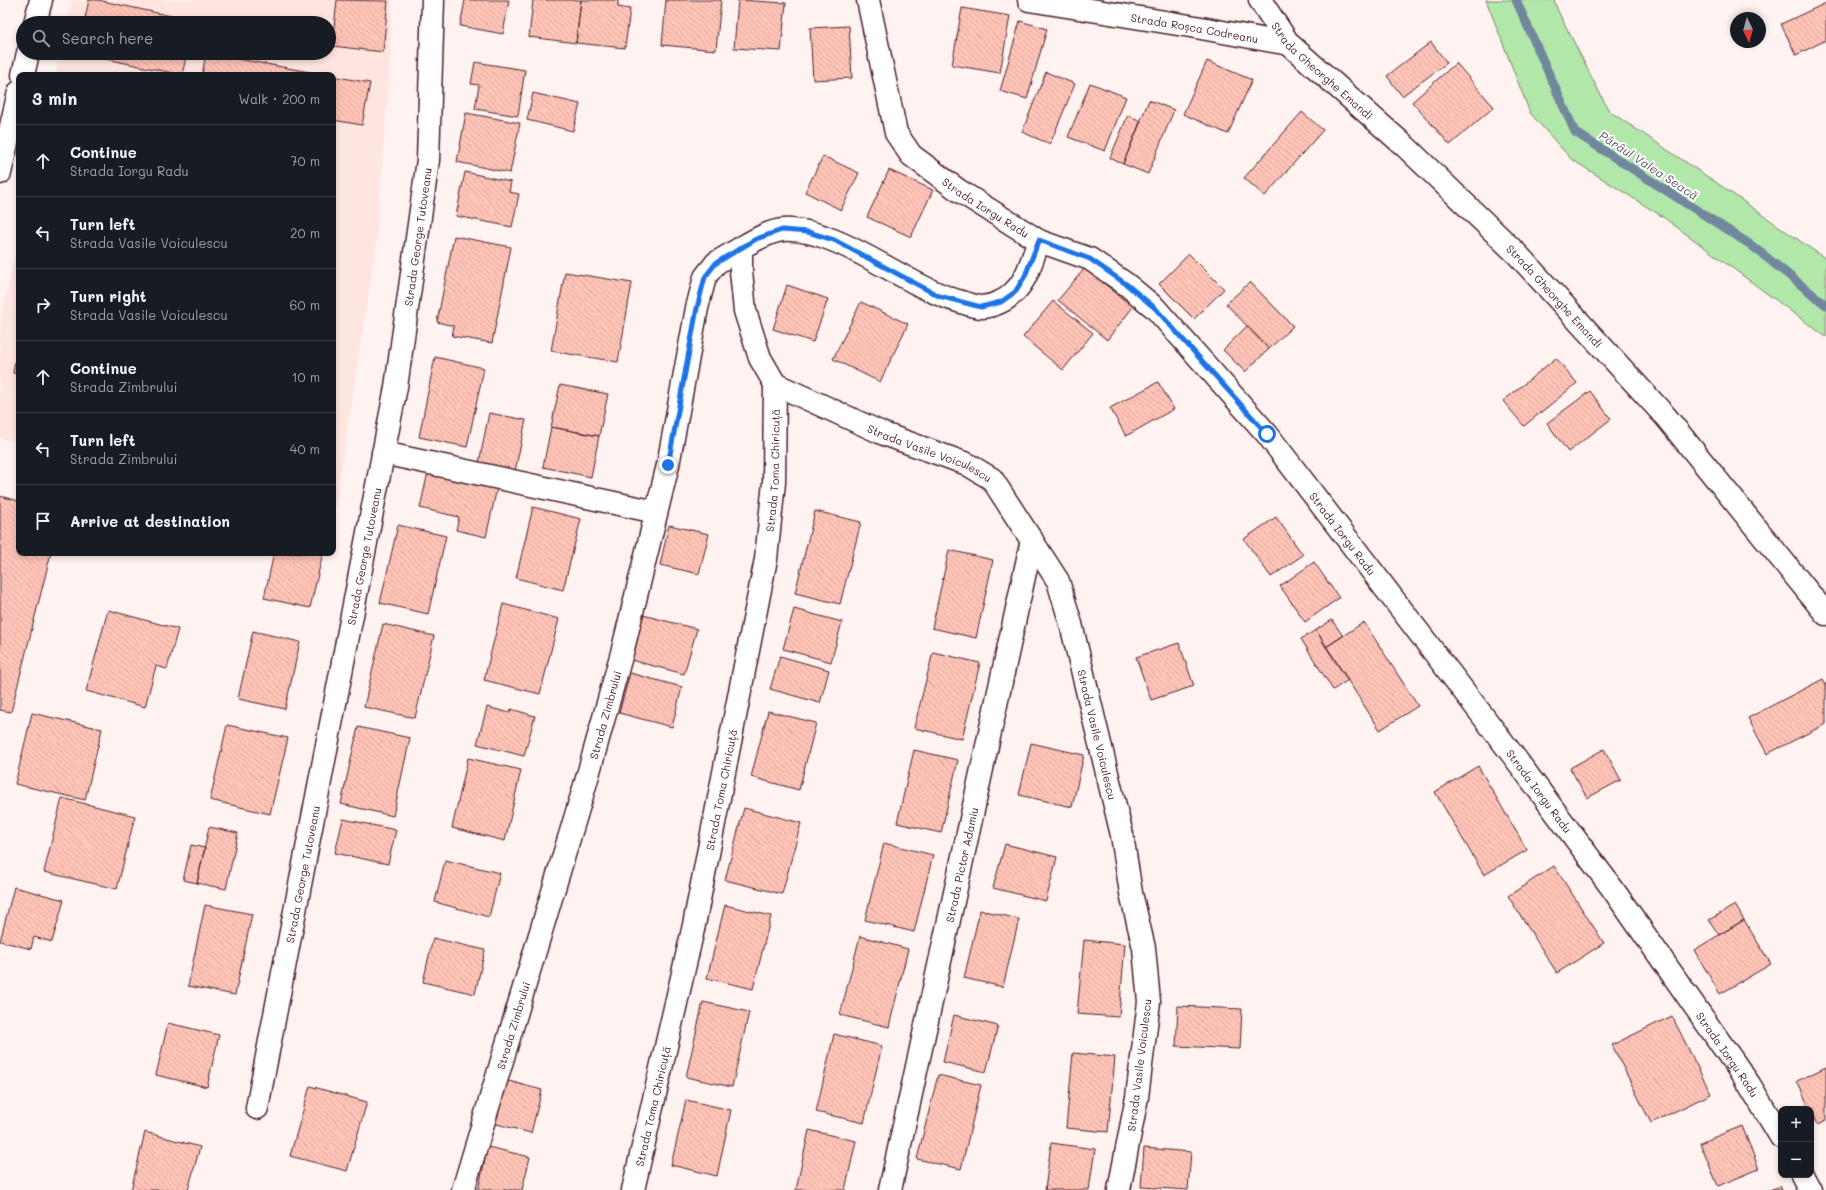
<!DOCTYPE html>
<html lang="en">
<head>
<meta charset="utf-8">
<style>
	body { margin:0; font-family:Mali,sans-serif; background:#242831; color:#f1f3f6 }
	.controls { position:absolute; right:12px; bottom:12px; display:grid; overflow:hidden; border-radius:8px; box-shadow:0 2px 6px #0003 }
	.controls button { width:36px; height:36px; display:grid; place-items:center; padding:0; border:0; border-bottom:1px solid #363941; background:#171b24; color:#f1f3f6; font:20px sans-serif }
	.compass { position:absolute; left:1730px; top:12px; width:36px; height:36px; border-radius:50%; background:#171b24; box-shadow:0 2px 6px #0003; rotate:175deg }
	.stop { position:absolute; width:12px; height:12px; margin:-9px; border:3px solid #1a73e8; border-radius:50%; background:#fff }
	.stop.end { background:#1a73e8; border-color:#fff; box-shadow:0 1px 4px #0008 }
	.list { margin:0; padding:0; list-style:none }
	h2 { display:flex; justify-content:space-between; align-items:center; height:52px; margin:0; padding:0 16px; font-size:17px }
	h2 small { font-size:13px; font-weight:400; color:#9ea1a6 }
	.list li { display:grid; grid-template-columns:26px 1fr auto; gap:12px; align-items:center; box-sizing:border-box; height:72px; padding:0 16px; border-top:1px solid #363941 }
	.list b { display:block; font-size:15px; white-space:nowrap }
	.list p { margin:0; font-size:13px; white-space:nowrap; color:#9ea1a6 }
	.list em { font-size:13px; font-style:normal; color:#9ea1a6 }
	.icon { flex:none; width:22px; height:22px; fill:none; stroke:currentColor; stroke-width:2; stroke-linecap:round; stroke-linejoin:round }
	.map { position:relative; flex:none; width:1826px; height:1190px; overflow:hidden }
	.search { position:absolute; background:#171b24; box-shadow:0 2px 6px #0003; left:16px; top:16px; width:320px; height:44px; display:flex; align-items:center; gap:10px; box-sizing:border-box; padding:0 14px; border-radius:22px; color:#9ea1a6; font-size:15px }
	.panel { position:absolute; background:#171b24; box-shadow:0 2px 6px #0003; left:16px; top:72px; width:320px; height:484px; border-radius:8px }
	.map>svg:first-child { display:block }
	.built { fill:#ffe5e0 }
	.grass { fill:#b1e7a9; stroke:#7e836a }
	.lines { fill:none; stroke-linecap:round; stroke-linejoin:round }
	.stream { stroke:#70879e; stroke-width:9 }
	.building { fill:url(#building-back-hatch); stroke:#4a1f2b }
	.minor-casing { stroke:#4a1f2b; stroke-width:25 }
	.major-casing { stroke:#4a1f2b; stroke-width:25 }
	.minor { stroke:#fff; stroke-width:22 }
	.major { stroke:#fff; stroke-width:22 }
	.route { stroke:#1a73e8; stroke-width:5 }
	.labels { text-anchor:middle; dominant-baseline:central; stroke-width:4; stroke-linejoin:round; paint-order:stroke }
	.street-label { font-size:11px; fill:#4a1f2b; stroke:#fff }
	.water-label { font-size:12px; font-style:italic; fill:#5d5365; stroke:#fff }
</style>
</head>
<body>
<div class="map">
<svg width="1826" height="1190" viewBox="0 0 1826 1190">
	<defs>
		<pattern id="building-back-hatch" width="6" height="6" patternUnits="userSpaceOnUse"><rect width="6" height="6" fill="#ffc4b8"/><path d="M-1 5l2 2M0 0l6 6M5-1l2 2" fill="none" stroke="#dca89e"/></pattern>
	</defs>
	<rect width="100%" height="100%" fill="#fff3f1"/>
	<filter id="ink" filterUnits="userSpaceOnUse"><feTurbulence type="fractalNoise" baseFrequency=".025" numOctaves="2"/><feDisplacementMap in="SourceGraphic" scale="8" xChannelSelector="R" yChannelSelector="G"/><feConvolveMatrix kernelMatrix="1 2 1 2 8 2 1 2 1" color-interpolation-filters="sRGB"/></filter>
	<g filter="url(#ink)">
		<path class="built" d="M72,0H392L389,81L376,245L335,507L333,506V75H55L60,53H329V23H66Z
			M19,236V442L0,438V321Z"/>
		<path class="grass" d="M1486,0H1554L1558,11L1609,111L1717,183L1826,259V337L1663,217L1571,159L1530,113Z"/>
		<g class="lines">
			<path class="stream" d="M1516,0L1575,132L1751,245L1826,305"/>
		</g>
		<path class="building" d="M89,0H98L194,21V23H84Z
			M337,0L388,1L383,52L332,46Z
			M465,0H509L503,34L460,26Z
			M533,0H581L576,43L529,37Z
			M581,0H618V7L630,9L625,48L576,43Z
			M666,0H721L716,50L662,45Z
			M738,0L786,3L781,51L734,48Z
			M1826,3V40L1796,55L1781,24Z
			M962,8L1010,16L1000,73L952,65Z
			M1020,21L1047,29L1027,99L1000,91Z
			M849,26L852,78L813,80L810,28Z
			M1431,42L1447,63L1402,96L1387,76Z
			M78,53H187L182,75Z
			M206,53L326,75H202Z
			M1207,61L1252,80L1228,134L1183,114Z
			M475,62L525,70L518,116L475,109L479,85L471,84Z
			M1456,63L1494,107L1450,145L1412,102Z
			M1046,72L1075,84L1050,144L1022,132Z
			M333,76L370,83L362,125L333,120Z
			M1090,83L1126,97L1105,151L1068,137Z
			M533,93L580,104L573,131L527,120Z
			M1149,100L1174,110L1148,174L1123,164Z
			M1302,112L1323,130L1265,196L1244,178Z
			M466,113L520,123L510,173L457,162Z
			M1128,115L1141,121L1123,164L1110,158Z
			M823,156L859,173L841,210L805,192Z
			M889,170L933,190L911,237L867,217Z
			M465,172L511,182L509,192L519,194L512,227L456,216Z
			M454,236L511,247L492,343L452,336L454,326L437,322Z
			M1189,254L1224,289L1194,319L1159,284Z
			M1085,268L1133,307L1107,340L1058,300Z
			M565,272L632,283L618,362L551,351Z
			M1250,282L1293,326L1269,349L1226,304Z
			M787,285L828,299L813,342L773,329Z
			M1053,301L1093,333L1063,370L1023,337Z
			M861,302L908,324L880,382L833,359Z
			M1247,326L1269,349L1245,372L1223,350Z
			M19,340V374L13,373Z
			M435,357L484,368L467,447L419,437Z
			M1556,358L1577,383L1524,426L1503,401Z
			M1158,382L1174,409L1126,436L1110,408Z
			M560,385L608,394L599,436L551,427Z
			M1590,391L1611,419L1568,452L1547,423Z
			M489,413L526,420L515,471L479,463Z
			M551,427L599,436L591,477L543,467Z
			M428,472L497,488L486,537L456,530L459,517L420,508Z
			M0,496L19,501V553H51L11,712L0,710Z
			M533,507L581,519L563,590L516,578Z
			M815,511L861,522L840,604L795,593Z
			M1276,517L1303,555L1271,577L1244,539Z
			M398,525L446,536L428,614L380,603Z
			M669,525L709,534L699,574L660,565Z
			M949,550L993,560L976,638L932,628Z
			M274,553H323L310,608L264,598Z
			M1314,562L1339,598L1305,622L1280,586Z
			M503,604L559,619L540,694L484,680Z
			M794,609L842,622L831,662L783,649Z
			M108,610L178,629L167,669L156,666L145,707L86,691Z
			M643,615L697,629L684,674L631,660Z
			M1332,620L1343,636L1326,647L1316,630Z
			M1364,622L1418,706L1380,730L1326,647Z
			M383,624L434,636L415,718L364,707Z
			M1316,630L1348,680L1333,690L1301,639Z
			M253,631L300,642L285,709L238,699Z
			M1179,643L1194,686L1151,700L1136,657Z
			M933,652L980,663L962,739L914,728Z
			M780,656L829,670L820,703L770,689Z
			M630,673L682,687L672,727L619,713Z
			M1823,679L1826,684V724L1767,754L1748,718Z
			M487,707L510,713L511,709L535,716L524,756L477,744Z
			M768,711L816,723L799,790L751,777Z
			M32,713L102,729L85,800L15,784Z
			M227,725L288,738L270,814L210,800Z
			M358,727L410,738L393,816L341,804Z
			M1031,743L1084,755L1072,807L1019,795Z
			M1604,749L1621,780L1587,798L1570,768Z
			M914,750L958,760L941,833L897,823Z
			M468,758L521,770L505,841L452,828Z
			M1478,766L1527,850L1484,875L1435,792Z
			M62,798L135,816L117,889L44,872Z
			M744,808L801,823L782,894L725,880Z
			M343,819L396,830L388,864L335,853Z
			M209,827L238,833L226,889L197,883Z
			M884,843L933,855L914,932L865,920Z
			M1005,844L1057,857L1046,901L993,888Z
			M191,845L205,848L197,883L183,880Z
			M445,860L500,873L489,917L435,902Z
			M1554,866L1604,943L1557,973L1508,896Z
			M14,887L64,900L52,942L34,937L31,949L0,941Z
			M205,905L252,914L235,995L188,986Z
			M725,905L771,916L753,989L707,978Z
			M1735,905L1744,920L1719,935L1709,920Z
			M980,910L1019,919L1003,987L964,978Z
			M1744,920L1771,964L1720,994L1694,950Z
			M860,936L908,949L889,1027L840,1015Z
			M433,938L485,950L475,994L423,982Z
			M1084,940L1125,944L1119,1017L1077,1014Z
			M703,1002L749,1012L732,1087L686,1077Z
			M1178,1006L1242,1009L1240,1049L1176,1046Z
			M954,1015L998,1026L986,1072L943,1062Z
			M1672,1016L1711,1094L1651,1123L1612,1045Z
			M168,1023L219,1035L207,1087L156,1075Z
			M834,1034L882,1046L864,1123L816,1112Z
			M1073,1053L1115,1057L1108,1132L1066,1128Z
			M1826,1067V1121L1817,1125L1797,1081Z
			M938,1075L981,1085L961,1169L917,1159Z
			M505,1080L542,1090L531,1133L493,1123Z
			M310,1086L367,1102L347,1171L290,1156Z
			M686,1100L731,1110L717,1176L671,1165Z
			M1742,1126L1759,1169L1718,1186L1700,1143Z
			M809,1130L856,1141L845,1190H796Z
			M145,1132L200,1147L188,1190H131Z
			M1051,1143L1095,1149L1089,1190H1045Z
			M488,1147L530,1157L522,1190H478Z
			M1144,1148L1191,1152L1188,1190L1141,1187Z
			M1779,1186L1781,1190H1770Z"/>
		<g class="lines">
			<defs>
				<g id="minor">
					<path id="s1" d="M868,0L896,133L911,155L958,190L1039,241L1090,259L1126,284L1155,308L1267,434L1512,754L1612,888L1749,1084L1781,1137"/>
					<path id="s2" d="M1029,0L1190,26L1289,44"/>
					<path id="s3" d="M1260,0L1289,44L1406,147L1518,255L1666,417L1826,614"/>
					<path id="s4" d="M1039,241C1032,258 1028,279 1014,292C1006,301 993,306 982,307C975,307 965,303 958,301C904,286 837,226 783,230C769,231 753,241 741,248V271L745,311L760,358L775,384L884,434L967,464L992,479L1058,581L1071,624L1122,835L1131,893L1144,948L1149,1002L1137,1097L1119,1190"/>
					<path d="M383,453L656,512"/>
					<path id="s5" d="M257,1108L396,387L428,160L433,0"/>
					<path d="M1802,1175L1810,1190"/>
					<path id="s6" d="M463,1190L586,782L623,649L668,465L697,308L705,277L716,263L741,248"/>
					<path id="s7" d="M633,1190L694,925L766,559L774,482L775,384"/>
					<path id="s8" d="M890,1190L1032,540"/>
				</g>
				<path id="major" d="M35,23L41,0
					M23,75L28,53
					M0,173L19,92"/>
			</defs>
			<use href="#minor" class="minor-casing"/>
			<use href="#major" class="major-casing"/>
			<use href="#minor" class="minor"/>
			<use href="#major" class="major"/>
		</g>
	</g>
	<g class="lines" filter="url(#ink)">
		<path class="route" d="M668,465L697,308L705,277L716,263L756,239L782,230L808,232L834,240L939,296L981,307L1001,302L1015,292L1025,276L1039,240L1090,259L1126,284L1155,308L1267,434"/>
	</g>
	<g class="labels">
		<g class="street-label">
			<text stroke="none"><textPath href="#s2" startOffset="168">Strada Roșca Codreanu</textPath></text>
			<text stroke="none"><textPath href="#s3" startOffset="95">Strada Gheorghe Emandi</textPath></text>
			<text stroke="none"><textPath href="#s1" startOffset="254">Strada Iorgu Radu</textPath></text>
			<text stroke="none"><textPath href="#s5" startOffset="886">Strada George Tutoveanu</textPath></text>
			<text stroke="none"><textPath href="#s3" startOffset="419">Strada Gheorghe Emandi</textPath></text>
			<text stroke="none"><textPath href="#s4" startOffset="667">Strada Vasile Voiculescu</textPath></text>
			<text stroke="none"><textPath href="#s7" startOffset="734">Strada Toma Chiricuță</textPath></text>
			<text stroke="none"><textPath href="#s1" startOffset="746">Strada Iorgu Radu</textPath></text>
			<text stroke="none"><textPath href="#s5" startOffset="562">Strada George Tutoveanu</textPath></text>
			<text stroke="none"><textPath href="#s6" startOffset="496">Strada Zimbrului</textPath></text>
			<text stroke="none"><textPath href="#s4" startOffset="1015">Strada Vasile Voiculescu</textPath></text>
			<text stroke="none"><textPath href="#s7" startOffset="410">Strada Toma Chiricuță</textPath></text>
			<text stroke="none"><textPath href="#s1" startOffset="1070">Strada Iorgu Radu</textPath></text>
			<text stroke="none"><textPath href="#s8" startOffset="333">Strada Pictor Adamiu</textPath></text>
			<text stroke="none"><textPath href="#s5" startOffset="238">Strada George Tutoveanu</textPath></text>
			<text stroke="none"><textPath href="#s6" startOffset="172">Strada Zimbrului</textPath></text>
			<text stroke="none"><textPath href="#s1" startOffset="1394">Strada Iorgu Radu</textPath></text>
			<text transform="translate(1139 1065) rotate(-83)">Strada Vasile Voiculescu</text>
			<text stroke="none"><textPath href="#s7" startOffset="86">Strada Toma Chiricuță</textPath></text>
		</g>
		<g class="water-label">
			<text transform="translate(1649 165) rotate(33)">Pârâul Valea Seacă</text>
		</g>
	</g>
</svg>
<div class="controls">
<button>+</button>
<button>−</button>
</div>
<svg class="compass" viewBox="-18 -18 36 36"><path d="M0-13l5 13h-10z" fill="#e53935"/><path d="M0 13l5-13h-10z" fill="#9ea1a6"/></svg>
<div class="stop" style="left:1267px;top:434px"></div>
<div class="stop end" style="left:668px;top:465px"></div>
<div class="search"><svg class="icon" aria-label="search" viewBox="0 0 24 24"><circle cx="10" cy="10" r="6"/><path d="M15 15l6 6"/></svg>Search here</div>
<section class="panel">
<h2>3 min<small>Walk · 200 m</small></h2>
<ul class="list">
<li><svg class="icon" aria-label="ahead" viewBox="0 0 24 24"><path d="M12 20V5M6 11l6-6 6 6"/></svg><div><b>Continue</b><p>Strada Iorgu Radu</p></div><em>70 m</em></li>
<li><svg class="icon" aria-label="left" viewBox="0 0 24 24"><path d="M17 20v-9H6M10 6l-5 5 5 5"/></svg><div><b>Turn left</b><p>Strada Vasile Voiculescu</p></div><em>20 m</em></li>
<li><svg class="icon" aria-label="right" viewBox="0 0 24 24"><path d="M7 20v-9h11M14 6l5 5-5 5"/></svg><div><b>Turn right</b><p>Strada Vasile Voiculescu</p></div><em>60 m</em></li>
<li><svg class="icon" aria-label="ahead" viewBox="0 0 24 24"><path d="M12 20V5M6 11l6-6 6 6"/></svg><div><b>Continue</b><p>Strada Zimbrului</p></div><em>10 m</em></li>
<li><svg class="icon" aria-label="left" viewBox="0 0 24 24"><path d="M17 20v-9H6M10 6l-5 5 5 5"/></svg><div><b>Turn left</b><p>Strada Zimbrului</p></div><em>40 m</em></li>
<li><svg class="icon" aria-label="arrive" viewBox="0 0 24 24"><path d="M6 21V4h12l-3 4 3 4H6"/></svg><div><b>Arrive at destination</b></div></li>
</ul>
</section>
</div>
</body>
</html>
